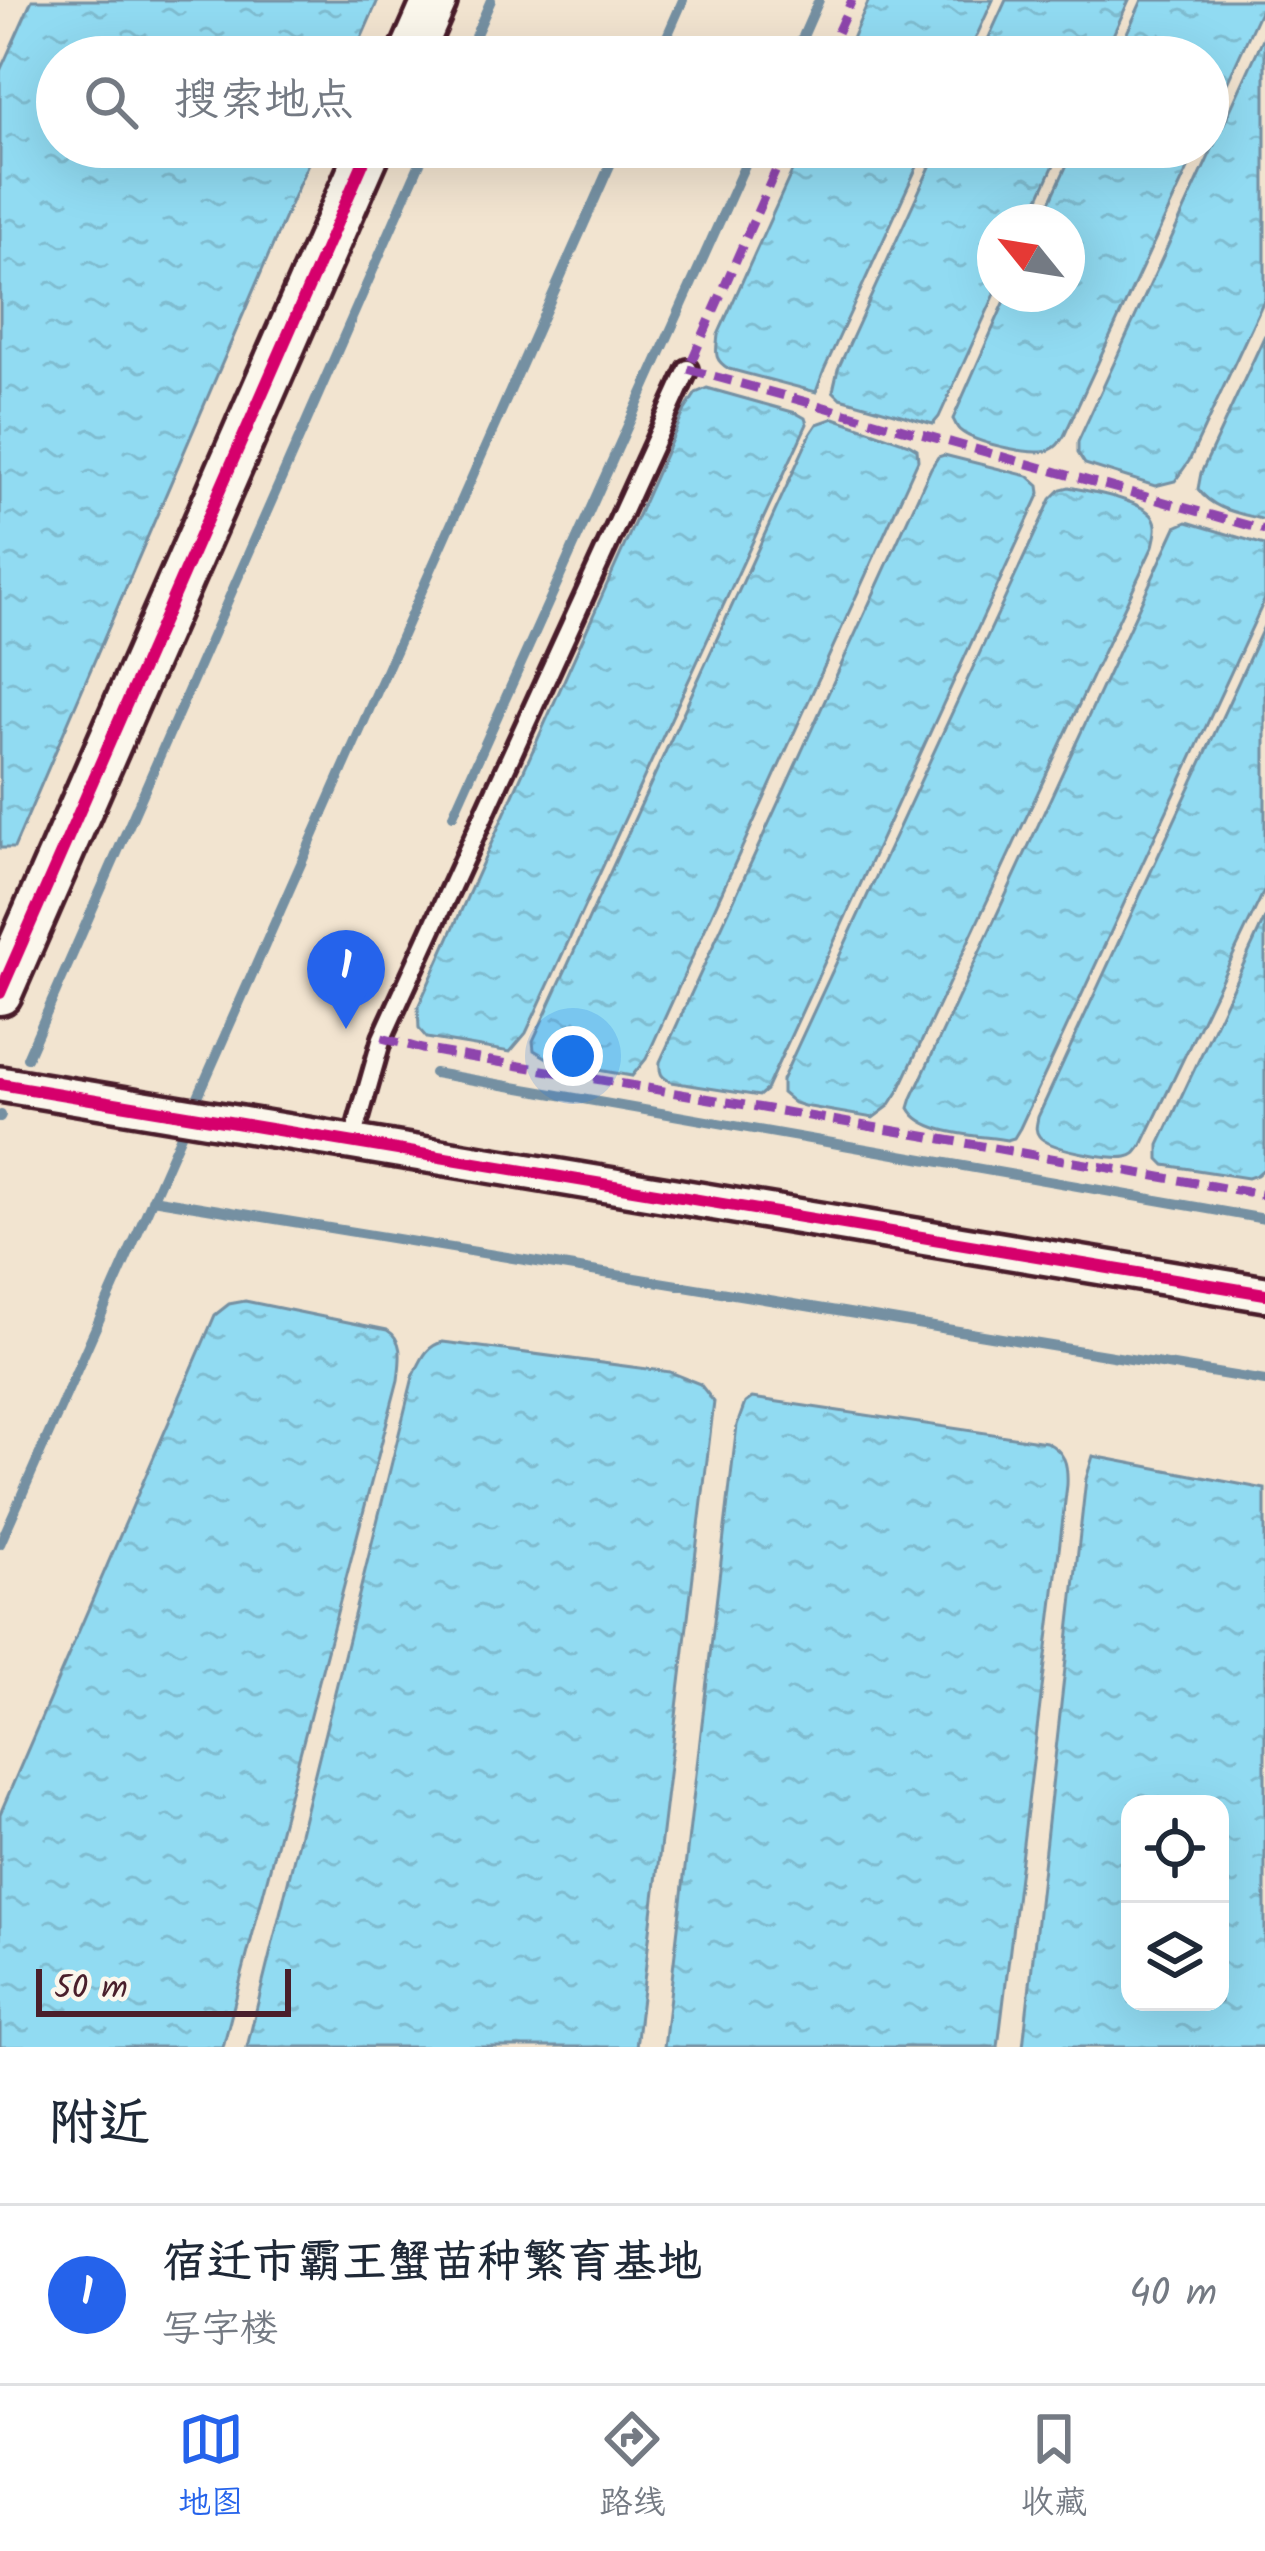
<!DOCTYPE html>
<html lang="zh">
<head>
<meta charset="utf-8">
<style>
	body { margin:0; font-family:Kalam,"LXGW WenKai TC",sans-serif; background:#f2f2f3; color:#1f2937 }
	.controls { position:absolute; right:36px; bottom:36px; display:grid; overflow:hidden; border-radius:24px; box-shadow:0 12px 48px #0002 }
	.controls button { width:108px; height:108px; display:grid; place-items:center; padding:0; border:0; border-bottom:3px solid #e0e1e3; background:#fff; color:#1f2937; font:60px sans-serif }
	.compass { position:absolute; left:977px; top:204px; width:108px; height:108px; border-radius:50%; background:#fff; box-shadow:0 12px 48px #0002; rotate:300deg }
	.scale { position:absolute; left:36px; bottom:30px; width:255px; box-sizing:border-box; padding-left:12px; border:6px solid #4a1f2b; border-top:0; font-size:33px; line-height:42px; white-space:nowrap; color:#4a1f2b; -webkit-text-stroke:9px #fbf7ec; paint-order:stroke }
	.you { position:absolute; left:573px; top:1056px; width:42px; height:42px; margin:-30px; border:9px solid #fff; border-radius:50%; background:#1a73e8; box-shadow:0 0 0 18px #1a73e833 }
	.badge { display:grid; place-items:center; width:78px; height:78px; border-radius:50%; background:#2563eb; color:#fff; font-size:39px; font-weight:700 }
	.pin { position:absolute; translate:-50% -99px; filter:drop-shadow(0 3px 6px #0008) }
	.pin::after { content:''; position:absolute; top:63px; width:42px; height:36px; background:inherit; clip-path:polygon(0 0,100% 0,50% 100%) }
	.list { margin:0; padding:0; list-style:none }
	h2 { display:flex; justify-content:space-between; align-items:center; height:156px; margin:0; padding:0 48px; font-size:51px }
	h2 small { font-size:39px; font-weight:400; color:#747a83 }
	.list li { display:grid; grid-template-columns:78px 1fr auto; gap:36px; align-items:center; box-sizing:border-box; height:180px; padding:0 48px; border-top:3px solid #e0e1e3 }
	.list b { display:block; font-size:45px; white-space:nowrap }
	.list p { margin:0; font-size:39px; white-space:nowrap; color:#747a83 }
	.list em { font-size:39px; font-style:normal; color:#747a83 }
	.icon { flex:none; width:66px; height:66px; fill:none; stroke:currentColor; stroke-width:2; stroke-linecap:round; stroke-linejoin:round }
	.map { position:relative; flex:none; width:1265px; height:2047px; overflow:hidden }
	.search { position:absolute; background:#fff; box-shadow:0 12px 48px #0002; left:36px; right:36px; top:36px; height:132px; display:flex; align-items:center; gap:30px; box-sizing:border-box; padding:0 42px; border-radius:66px; color:#747a83; font-size:45px }
	.sheet { height:336px; background:#fff }
	nav { display:flex; justify-content:space-around; align-items:center; box-sizing:border-box; height:168px; border-top:3px solid #e0e1e3; background:#fff; font-size:33px; color:#747a83 }
	nav a { display:grid; justify-items:center; gap:6px }
	nav .on { color:#2563eb }
	.map>svg:first-child { display:block }
	.water { fill:url(#water-ripples); stroke:#7590a2; stroke-width:3; fill-rule:evenodd }
	.lines { fill:none; stroke-linecap:round; stroke-linejoin:round }
	.stream { stroke:#7590a2; stroke-width:10 }
	.service-casing { stroke:#4a1f2b; stroke-width:26 }
	.minor-casing { stroke:#4a1f2b; stroke-width:42 }
	.tertiary-casing { stroke:#4a1f2b; stroke-width:51 }
	.service { stroke:#fbf7ec; stroke-width:16 }
	.minor { stroke:#fbf7ec; stroke-width:33 }
	.tertiary { stroke:#fbf7ec; stroke-width:42 }
	.quiet { stroke:#8e44ad; stroke-width:9; stroke-dasharray:18 9; stroke-linecap:butt }
	.cycleway-casing { stroke:#fbf7ec; stroke-width:20 }
	.cycleway { stroke:#d6006c; stroke-width:12 }
</style>
</head>
<body>
<div class="map">
<svg width="1265" height="2047" viewBox="0 0 1265 2047">
	<defs>
		<pattern id="water-ripples" width="26" height="14" patternUnits="userSpaceOnUse" patternTransform="scale(3)"><rect width="26" height="14" fill="#91dbf2"/><path d="M2 4q2-2 4 0t4 0M15 11q2-2 4 0t4 0" fill="none" stroke="#7fbcd0"/></pattern>
	</defs>
	<rect width="100%" height="100%" fill="#f2e4d0"/>
	<filter id="ink" filterUnits="userSpaceOnUse"><feTurbulence type="fractalNoise" baseFrequency=".00833" numOctaves="2"/><feDisplacementMap in="SourceGraphic" scale="24" xChannelSelector="R" yChannelSelector="G"/><feConvolveMatrix kernelMatrix="1 2 1 2 8 2 1 2 1" color-interpolation-filters="sRGB"/></filter>
	<g filter="url(#ink)">
		<path class="water" d="M32,0H378L353,57H57V147H315L14,848H0V71Z
			M869,0H993L967,57H844Z
			M1006,0H1129L1103,57H980Z
			M1142,0H1265L1208,125V57H1116Z
			M1265,34V298L1189,461L1175,481L1155,486L1085,464L1078,453V442Z
			M803,147H926L824,370L816,392L729,369C713,359 716,353 718,335Z
			M939,147H1062L1028,222H995V294L939,417L933,424L840,398L833,391L838,369Z
			M1075,147H1198L1064,436C1059,443 1058,446 1050,450C1034,457 980,443 965,434C956,428 958,428 953,419L1008,294H1067V222H1041Z
			M1265,335V520C1240,513 1214,511 1198,489L1201,473Z
			M707,388L796,413L805,418L807,424L526,1033L510,1052L427,1038L419,1029L418,1007L685,410L696,393Z
			M834,418L909,444L917,449L918,460L646,1059L632,1076L554,1062L534,1050L533,1041L811,433L817,424Z
			M944,455L1028,476L1039,486L1040,493L766,1090L759,1096L671,1082C661,1077 659,1073 660,1062L931,468L938,457Z
			M1069,487C1091,492 1140,499 1153,517C1159,525 1155,537 1153,546L898,1092L889,1106L873,1118L804,1106L794,1103L782,1093V1080L1051,499L1061,489Z
			M1187,522L1265,545V599L1020,1128L1014,1138L1007,1140C978,1135 923,1135 909,1108L912,1098L1176,527Z
			M1265,624V889L1142,1145C1137,1152 1136,1155 1127,1157C1112,1160 1048,1149 1039,1136C1034,1129 1037,1124 1038,1117Z
			M1265,918V1168L1257,1175L1248,1178L1165,1165L1159,1159V1145Z
			M245,1301L387,1330C405,1341 400,1361 398,1380L223,2047H0V1814L215,1315L229,1304Z
			M443,1342L670,1372L700,1384L714,1402L636,2047H247L413,1377C421,1361 425,1346 443,1342Z
			M752,1398L1046,1442C1065,1452 1068,1463 1067,1485L998,2047H664L737,1425L745,1403Z
			M1093,1456L1265,1489V2047H1023L1086,1479ZM1130,1804H1220V2002H1130Z"/>
		<g class="lines">
			<path class="stream" d="M466,57L491,0
				M658,57L683,0
				M794,57L819,0
				M453,815L753,147
				M27,1058L427,147
				M434,1073L1265,1219
				M0,1117L1,1115
				M152,1199L1265,1381
				M0,1544L618,147"/>
			<defs>
				<path id="service" d="M352,1143L382,1038L688,369"/>
				<path id="minor" d="M0,1084L1265,1294"/>
				<path id="tertiary" d="M410,57L435,0
					M0,993L370,147"/>
			</defs>
			<use href="#service" class="service-casing"/>
			<use href="#minor" class="minor-casing"/>
			<use href="#tertiary" class="tertiary-casing"/>
			<use href="#service" class="service"/>
			<use href="#minor" class="minor"/>
			<use href="#tertiary" class="tertiary"/>
			<path class="quiet" d="M826,57L852,0
				M786,147L688,369L1265,530
				M382,1038L422,1049L1265,1195"/>
			<defs>
				<path id="cycleway" d="M0,993L370,147
					M0,1084L1265,1294"/>
			</defs>
			<use href="#cycleway" class="cycleway-casing"/>
			<use href="#cycleway" class="cycleway"/>
		</g>
	</g>
</svg>
<div class="controls">
<button><svg class="icon" aria-label="locate" viewBox="0 0 24 24"><circle cx="12" cy="12" r="6"/><path d="M12 2v4M12 18v4M2 12h4M18 12h4"/></svg></button>
<button><svg class="icon" aria-label="layers" viewBox="0 0 24 24"><path d="M12 4l9 5-9 5-9-5zM3 14l9 5 9-5"/></svg></button>
</div>
<svg class="compass" viewBox="-18 -18 36 36"><path d="M0-13l5 13h-10z" fill="#e53935"/><path d="M0 13l5-13h-10z" fill="#747a83"/></svg>
<div class="scale">50 m</div>
<div class="you"></div>
<div class="pin badge" style="left:346px;top:1029px">1</div>
<div class="search"><svg class="icon" aria-label="search" viewBox="0 0 24 24"><circle cx="10" cy="10" r="6"/><path d="M15 15l6 6"/></svg>搜索地点</div>
</div>
<section class="sheet">
<h2>附近<small></small></h2>
<ul class="list">
<li><span class="badge">1</span><div><b>宿迁市霸王蟹苗种繁育基地</b><p>写字楼</p></div><em>40 m</em></li>
</ul>
</section>
<nav>
<a class="on"><svg class="icon" aria-label="map" viewBox="0 0 24 24"><path d="M3 6l6-2 6 2 6-2v14l-6 2-6-2-6 2zM9 4v14M15 6v14"/></svg>地图</a>
<a><svg class="icon" aria-label="directions" viewBox="0 0 24 24"><path d="M12 3l9 9-9 9-9-9zM9 14v-3h6M13 9l2 2-2 2"/></svg>路线</a>
<a><svg class="icon" aria-label="saved" viewBox="0 0 24 24"><path d="M7 4h10v16l-5-4-5 4z"/></svg>收藏</a>
</nav>
</body>
</html>
